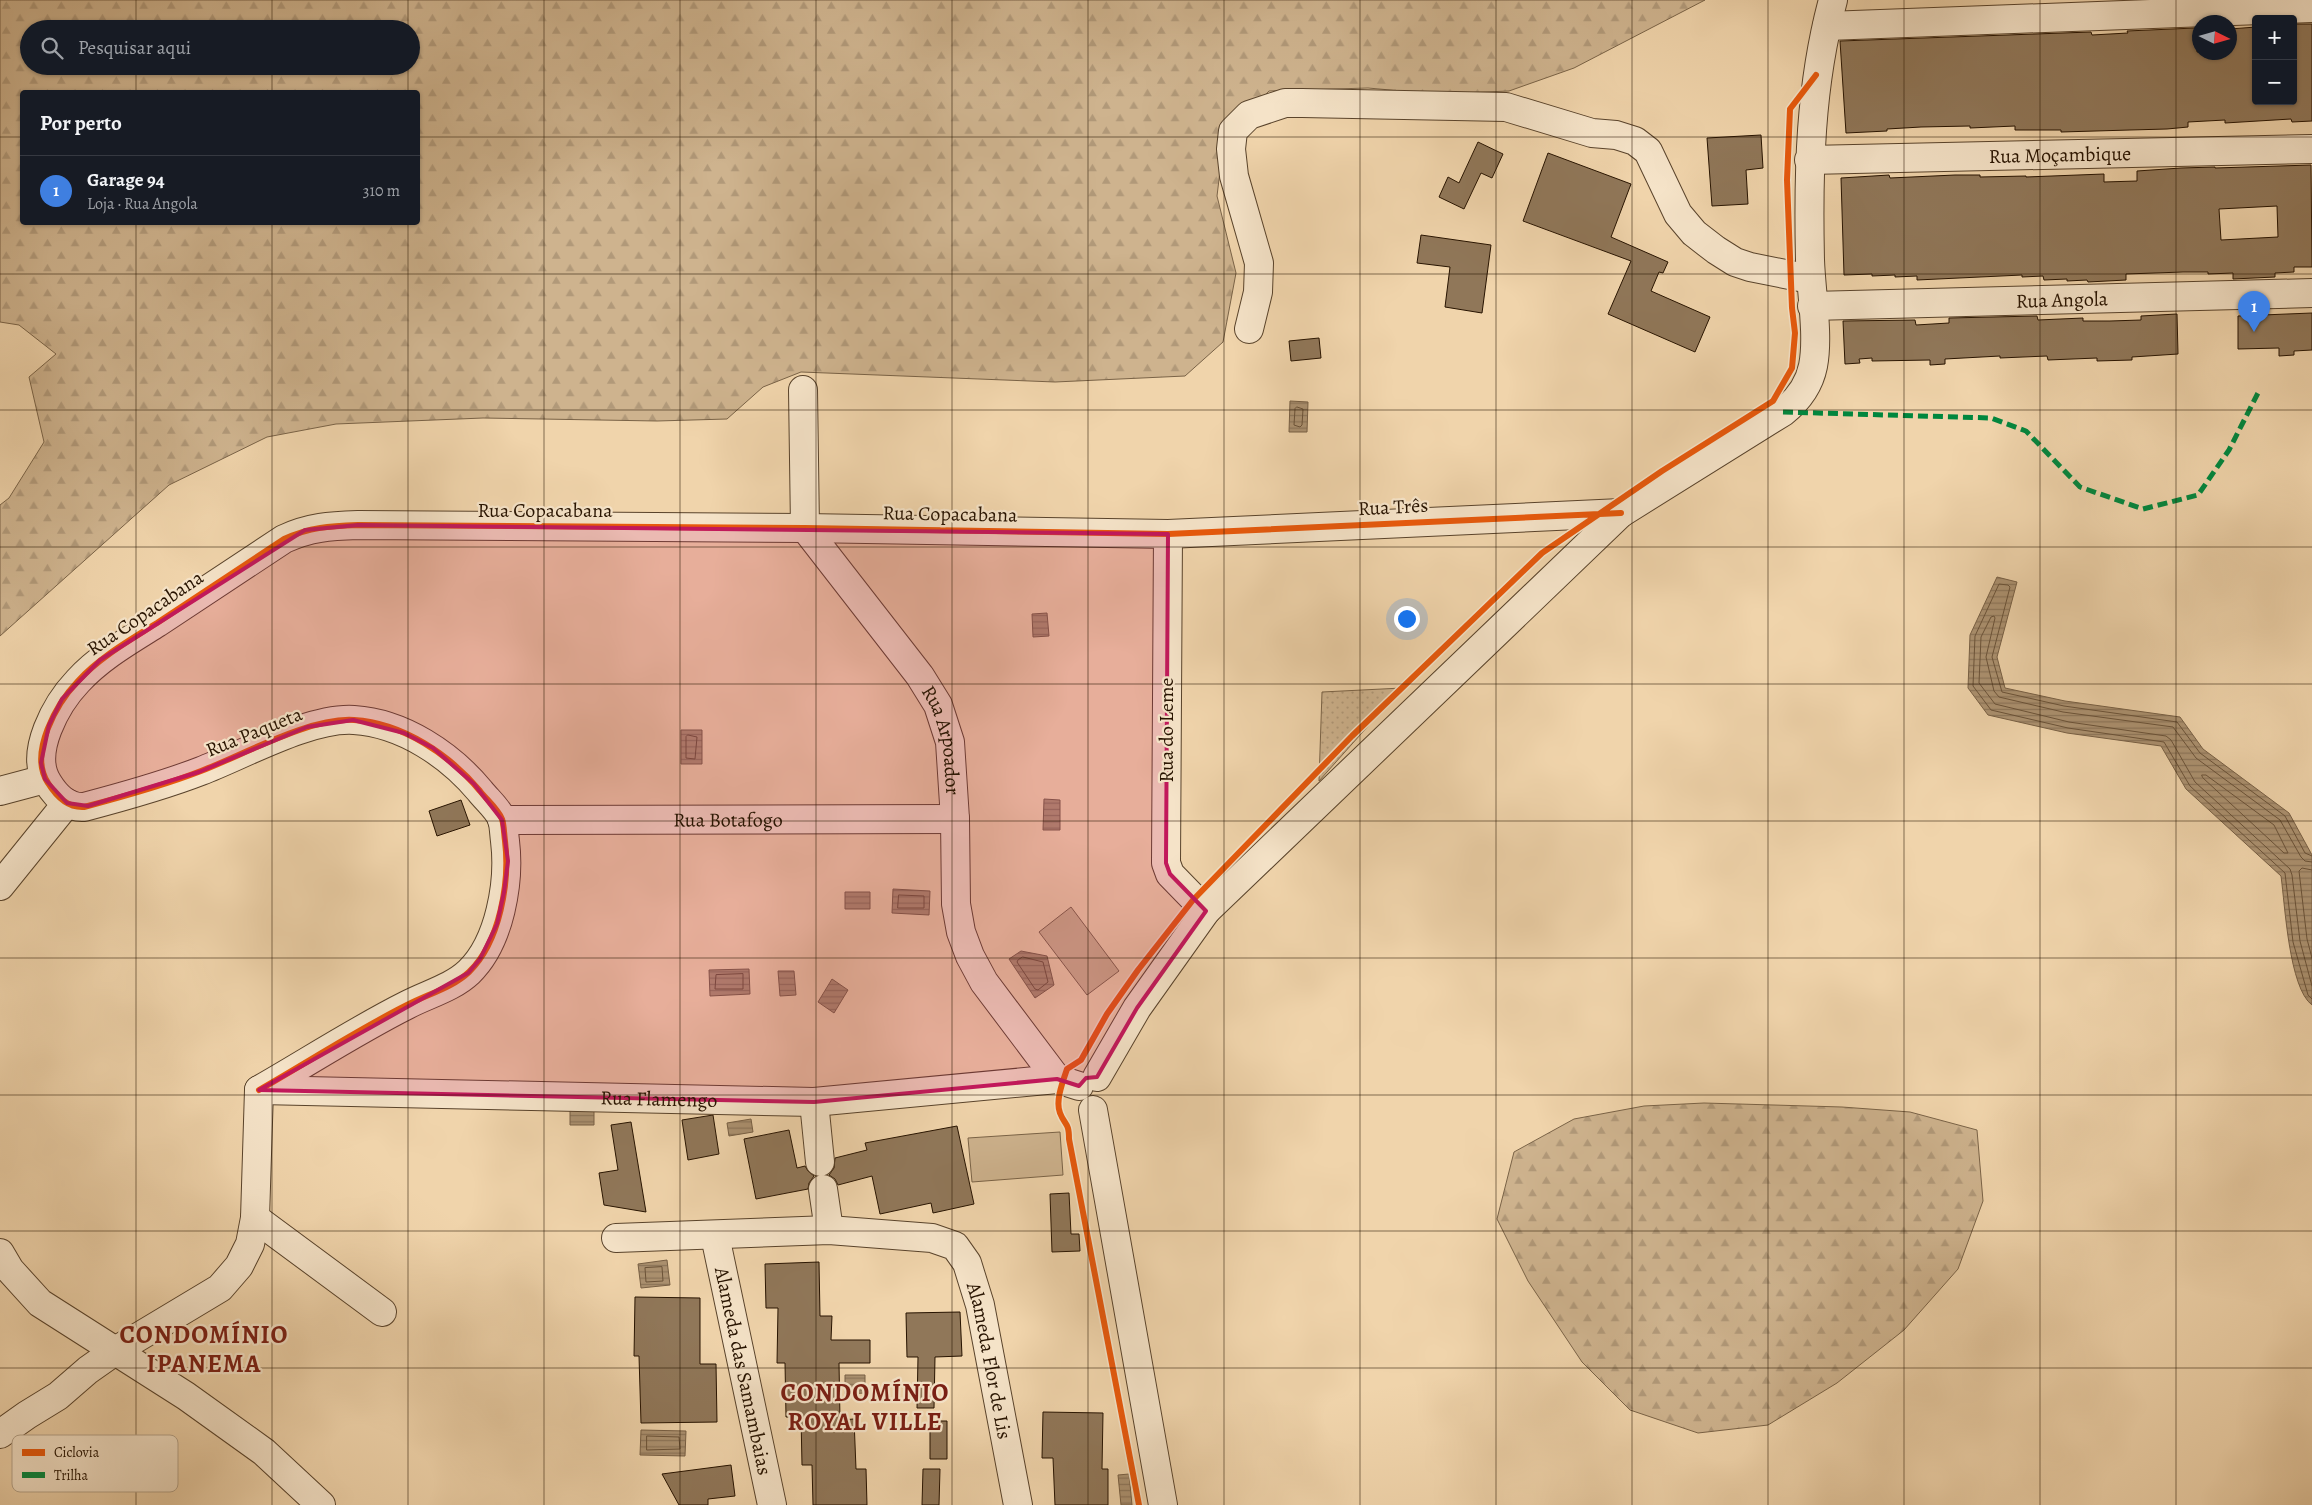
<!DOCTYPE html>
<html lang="pt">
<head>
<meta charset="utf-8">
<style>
	body { margin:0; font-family:Alegreya,serif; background:#242831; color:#f1f3f6 }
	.controls { position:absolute; right:15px; top:15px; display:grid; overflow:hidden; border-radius:5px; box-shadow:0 1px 4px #0004 }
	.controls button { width:45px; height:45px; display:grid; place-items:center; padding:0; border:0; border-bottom:1px solid #363941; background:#171b24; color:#f1f3f6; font:25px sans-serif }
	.compass { position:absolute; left:2192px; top:15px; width:45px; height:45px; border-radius:50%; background:#171b24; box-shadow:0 1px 4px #0004; rotate:95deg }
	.you { position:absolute; left:1406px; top:618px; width:18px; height:18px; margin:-12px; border:4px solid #fff; border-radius:50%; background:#1a73e8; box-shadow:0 0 0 8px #1a73e833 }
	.badge { display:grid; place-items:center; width:32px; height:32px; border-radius:50%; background:#7c3aed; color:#fff; font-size:16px; font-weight:700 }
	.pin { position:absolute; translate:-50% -41px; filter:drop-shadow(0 1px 2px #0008) }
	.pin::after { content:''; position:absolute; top:26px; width:18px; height:15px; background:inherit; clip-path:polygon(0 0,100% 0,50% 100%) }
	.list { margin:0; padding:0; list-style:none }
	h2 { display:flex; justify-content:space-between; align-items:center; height:65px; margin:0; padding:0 20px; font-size:21px }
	h2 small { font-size:16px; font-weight:400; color:#9ea1a6 }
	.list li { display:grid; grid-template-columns:32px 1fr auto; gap:15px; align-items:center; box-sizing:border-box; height:70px; padding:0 20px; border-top:1px solid #363941 }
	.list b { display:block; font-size:19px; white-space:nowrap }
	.list p { margin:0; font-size:16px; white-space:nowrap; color:#9ea1a6 }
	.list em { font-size:16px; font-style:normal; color:#9ea1a6 }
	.icon { flex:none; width:28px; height:28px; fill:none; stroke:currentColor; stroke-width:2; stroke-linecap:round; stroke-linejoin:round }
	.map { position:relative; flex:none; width:2312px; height:1505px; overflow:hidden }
	.search { position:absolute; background:#171b24; box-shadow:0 1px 4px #0004; left:20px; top:20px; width:400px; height:55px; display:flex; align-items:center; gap:12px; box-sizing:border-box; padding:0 18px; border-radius:28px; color:#9ea1a6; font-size:19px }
	.panel { position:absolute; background:#171b24; box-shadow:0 1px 4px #0004; left:20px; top:90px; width:400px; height:135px; border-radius:5px }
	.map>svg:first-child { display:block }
	.grass { fill:url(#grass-dots); stroke:#7a6347 }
	.forest { fill:url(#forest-firs); stroke:#7a6347; fill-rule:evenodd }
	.garden { fill:#ceb38e; stroke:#7a6347 }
	.water { fill:url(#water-rules); stroke:#775f44 }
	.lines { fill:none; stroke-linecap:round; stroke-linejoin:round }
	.shore { stroke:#6a5238; stroke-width:1 }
	.building { fill:#907759; stroke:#271300; fill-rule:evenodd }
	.minor-casing { stroke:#59432b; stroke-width:30 }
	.minor { stroke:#f5e3c8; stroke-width:28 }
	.quiet { stroke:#00873e; stroke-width:5; stroke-dasharray:10 5; stroke-linecap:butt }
	.cycleway-casing { stroke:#f5e3c8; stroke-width:9 }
	.cycleway { stroke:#e8590c; stroke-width:6 }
	.marked { fill:#c2185b; fill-opacity:0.2; stroke:#c2185b; stroke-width:4; stroke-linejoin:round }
	.grid { fill:none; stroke:#271300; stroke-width:1; stroke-opacity:0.55 }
	.labels { text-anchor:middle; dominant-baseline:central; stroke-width:4.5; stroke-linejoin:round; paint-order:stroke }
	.street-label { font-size:20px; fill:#271300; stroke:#f5e3c8 }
	.district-label { font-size:25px; font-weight:bold; letter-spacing:1px; fill:#7a1f14; stroke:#f5e3c8 }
	.key { fill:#f5e3c8; stroke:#b7a58c; stroke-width:1 }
	.key-label { font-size:14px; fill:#271300 }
</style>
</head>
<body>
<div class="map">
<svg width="2312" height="1505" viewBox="0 0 2312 1505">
	<defs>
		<pattern id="grass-dots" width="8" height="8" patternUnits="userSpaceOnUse" patternTransform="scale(1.25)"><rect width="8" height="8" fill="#ceb38e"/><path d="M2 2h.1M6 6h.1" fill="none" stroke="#b19979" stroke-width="1.8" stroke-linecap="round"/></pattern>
		<pattern id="forest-firs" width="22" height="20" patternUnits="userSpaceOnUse" patternTransform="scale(1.25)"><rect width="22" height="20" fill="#ceb38e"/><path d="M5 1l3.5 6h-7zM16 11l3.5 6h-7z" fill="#b19979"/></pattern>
		<pattern id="water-rules" width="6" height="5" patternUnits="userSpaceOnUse" patternTransform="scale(1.25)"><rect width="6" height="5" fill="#ac9271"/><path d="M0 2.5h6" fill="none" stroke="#8c765a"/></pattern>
	</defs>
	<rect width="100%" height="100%" fill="#f0d4ab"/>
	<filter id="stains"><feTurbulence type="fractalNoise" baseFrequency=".004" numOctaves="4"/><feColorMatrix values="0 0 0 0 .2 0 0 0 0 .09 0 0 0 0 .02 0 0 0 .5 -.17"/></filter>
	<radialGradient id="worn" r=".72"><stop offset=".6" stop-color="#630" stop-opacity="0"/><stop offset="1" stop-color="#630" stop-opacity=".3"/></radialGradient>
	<path class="grass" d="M1402,688L1319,781L1322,692Z"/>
	<path class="forest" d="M0,0H1705L1574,68L1509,91L1435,94L1368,88L1269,91L1224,138L1217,196L1236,273L1223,342L1185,376L1055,382L801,372L763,387L727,419L657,421L483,418L336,424L267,437L169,485L0,636V505L9,498L44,442L29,377L56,354L19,325L0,322ZM29,29H411V66H29ZM22,92H418V222H22Z
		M1704,1103L1842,1107L1910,1112L1977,1130L1983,1201L1958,1269L1904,1330L1837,1383L1768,1425L1698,1433L1630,1410L1582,1362L1528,1281L1497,1219L1514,1152L1574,1119L1644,1106Z"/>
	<path class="garden" d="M1071,907L1119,971L1087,995L1039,932Z
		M1060,1132L1063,1175L972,1182L968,1138Z"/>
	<path class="water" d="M1290,401L1308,402L1307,432H1289Z
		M1997,577L2017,582L1997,657L2005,688L2065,701L2180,717L2203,749L2289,813L2312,855V1005C2289,988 2285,905 2281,876L2186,789L2161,746L2067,733L1988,715L1968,688L1970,635Z
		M1047,613L1049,636L1033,637L1032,614Z
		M681,730H702V764H681Z
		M1044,799L1060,800V830H1043Z
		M893,889L930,891L929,915L892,913Z
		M845,892H870V909H845Z
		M1021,951L1047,956L1054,985L1035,998L1009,959Z
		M749,969L750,994L710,996L709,970Z
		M778,971H794L796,995L780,996Z
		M832,979L848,990L834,1013L818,1002Z
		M570,1109H594V1125H570Z
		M751,1119L753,1132L729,1136L727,1123Z
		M667,1260L670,1285L641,1288L638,1264Z
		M845,1375H865V1393L845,1394Z
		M641,1430L686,1431L685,1456L640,1455Z
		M1129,1474L1132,1505H1121L1118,1475Z"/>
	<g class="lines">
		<path class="shore" d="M1297,407L1303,409L1302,425L1300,427L1294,425L1295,409Z
			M688,735L697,737L695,759L686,758V737Z
			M2202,775H2206L2274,825L2288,853H2284L2203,778Z
			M2312,856L2305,853L2285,816L2200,753L2177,722L2064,706L2002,692L1992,657L2010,587L2008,585L1999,584L1975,636L1973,686L1991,710L2068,728L2164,742L2190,786L2285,873L2293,942L2308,995L2312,999
			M2312,862L2305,861L2301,857L2280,820L2196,758L2173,727L2063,712L1999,697L1994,691L1986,657L1995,618L1994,616L1991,617L1981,637L1979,683L1995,704L2069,722L2166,736L2171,740L2195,782L2290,869L2292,875L2300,941L2312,986
			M2312,870L2302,868L2299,871L2307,939L2312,958
			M899,895L924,896V908H898Z
			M1023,957L1043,962L1048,982L1038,990L1035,989L1017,962L1018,960Z
			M743,974V989H715L716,975Z
			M662,1267L663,1281L646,1282L645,1268Z
			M647,1436L679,1437L680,1449L647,1450Z"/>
	</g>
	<path class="building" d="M2293,24H2312V121L2292,122L2291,119L2225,123V120L2188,122V127L2167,129L2130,130L2061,132V130H2015V126L1970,128V126L1921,127L1887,129V131L1846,133L1840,41L2091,32L2092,35L2128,33L2127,31L2195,28L2197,52H2230V29L2256,27V101H2293Z
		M1761,135L1763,168L1746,170L1748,204L1712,206L1707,138Z
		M1478,142L1503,154L1492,178L1481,173L1464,209L1439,197L1448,177L1459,183Z
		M1548,153L1631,184L1611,237L1668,262L1663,273L1659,272L1651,291L1710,317L1695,352L1608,314L1631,261L1523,221Z
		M2311,165L2312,267H2294V272L2275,273V277L2233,279V273L2208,274V272H2183L2126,274V280L2088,282L2087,280L2067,281V279L2044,280L2043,276L2022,277V275L1917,280V276L1895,277V275L1872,276V274L1844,275L1841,178L1889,175L1890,178L1955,175H1980V177L2026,176V177L2104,174V182L2137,181V171L2181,168L2215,167V168ZM2277,206L2278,237L2221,240L2219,209Z
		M1421,235L1491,245L1482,313L1445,307L1450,267L1417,263Z
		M2312,313V350L2294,351V355L2279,356V348L2238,349V316Z
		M2177,314L2178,354L2132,357V360L2097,361V358L2048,360L2047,356L2000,358V356L1945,359V364L1930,365V360L1872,361V358L1859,359L1860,363L1845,364L1843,321L1915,320L1916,325L1949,323V318L2037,316L2038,320L2083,318V321H2110L2141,320V316Z
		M1319,338L1321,358L1291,361L1289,341Z
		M461,800L470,825L437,836L429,811Z
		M713,1115L719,1154L688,1160L682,1120Z
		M631,1122L646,1212L604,1205L599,1173L618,1170L611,1125Z
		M957,1126L974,1204L933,1213L931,1203L880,1214L872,1176L838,1185L835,1179L829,1175L834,1168L835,1158L867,1150L865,1143Z
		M789,1130L797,1168L805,1166L808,1171L814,1176L809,1183L808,1189L756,1199L744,1139Z
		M1069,1193L1071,1234H1079L1080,1251L1052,1252L1050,1194Z
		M819,1262L820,1316H832L831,1340H870V1363H839L840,1420L854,1419L856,1469H866L867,1505H813L812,1465H802L801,1417H786L785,1363H777L778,1308H766L765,1264Z
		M635,1297L700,1298V1364H716L717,1422L641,1423L639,1356H634Z
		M960,1312L962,1356L935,1357L934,1408H917L918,1357H907L906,1313Z
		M1043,1412L1103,1413L1102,1469H1108V1505H1055L1053,1458H1042Z
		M930,1421H947V1459H930Z
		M731,1465L735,1496L708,1499V1505H679L662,1474Z
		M923,1469H940L939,1505H922Z"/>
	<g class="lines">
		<defs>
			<g id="minor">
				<path d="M1827,26L2312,8"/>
				<path id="s1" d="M1809,160L2312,149"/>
				<path id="s2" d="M1812,306L2312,293"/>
				<path d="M1249,329L1258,292L1259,263L1234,176L1231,149L1233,131L1249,115L1285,103H1302L1506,107L1592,133L1616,135L1635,141L1648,151L1678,214L1694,233L1716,250L1735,262L1750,267L1810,279"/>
				<path id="s3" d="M803,390L805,528L920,676L938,705L950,742L955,819L956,904L961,932L970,956L984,982L1057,1079L1079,1086"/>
				<path d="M1168,534L1166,863L1170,874L1206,911"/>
				<path d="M0,791L45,779"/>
				<path id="s4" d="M502,820L955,819"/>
				<path d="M0,886L67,803"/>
				<path d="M1097,1077L1137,1008L1206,911L1621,513L1783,412C1798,400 1809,386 1813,366C1819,336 1811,291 1810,260C1808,172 1810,85 1833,0"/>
				<path d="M259,1090C308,1062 357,1030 407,1005C428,994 452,988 469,972C500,942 510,882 505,841C504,834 504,825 502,819C498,809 487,800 480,791C450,755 403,723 354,720C310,717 243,755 201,771C165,785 122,797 84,807C68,808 56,796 48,783C28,753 57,703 78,681C100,657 130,640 157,623C200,595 242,567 284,539C310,527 330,526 358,525L805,528L1168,534L1621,513"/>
				<path id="s5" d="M260,1090L814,1102L1057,1079"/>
				<path d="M814,1102L820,1162"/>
				<path d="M1093,1110L1163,1505"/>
				<path d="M823,1189L829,1230"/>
				<path d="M255,1218L382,1312"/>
				<path id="s6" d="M715,1236L772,1505"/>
				<path id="s7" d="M616,1238L829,1230L932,1238L955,1246L967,1263L980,1305L1018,1505"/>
				<path d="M0,1253L10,1270L40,1303L186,1396L264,1452L321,1505"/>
				<path d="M0,1434L27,1415L58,1396L88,1370L115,1351L220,1288L239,1266L250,1244L255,1218L259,1090"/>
			</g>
		</defs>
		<use href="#minor" class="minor-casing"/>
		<use href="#minor" class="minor"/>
		<path class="quiet" d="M1783,412L1991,418L2026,431L2080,487L2143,509L2198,495L2229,450L2260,389"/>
		<defs>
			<path id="cycleway" d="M259,1090C308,1062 357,1030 407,1005C428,994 452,988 469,972C500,942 510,882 505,841C504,834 504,825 502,819C498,809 487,800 480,791C450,755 403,723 354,720C310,717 243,755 201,771C165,785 122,797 84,807C68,808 56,796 48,783C28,753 57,703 78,681C100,657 130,640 157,623C200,595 242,567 284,539C310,527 330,526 358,525L805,528L1168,534L1621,513
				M1139,1505L1069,1139C1069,1122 1065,1126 1060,1113C1055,1101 1063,1081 1067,1069L1081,1060L1107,1014L1138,970L1193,900L1352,736L1542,553L1662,471L1773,401L1792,368L1795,333L1792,308L1787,180L1790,109L1816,75"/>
		</defs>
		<use href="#cycleway" class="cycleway-casing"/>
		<use href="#cycleway" class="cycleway"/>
	</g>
	<path class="marked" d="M358,525L1168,534L1166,863L1170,874L1206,911L1137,1008L1097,1077L1086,1078L1079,1086L1057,1079L814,1102L259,1090L468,973L480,959L497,924L504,892L508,861L502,820L474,784L433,748L404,733L353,720L307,727L199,772L88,806L67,803L45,779L41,763L49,725L62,699L100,660L305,530Z"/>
	<path class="grid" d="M136,0V29M272,0V29M408,0V29M544,0V1505M680,0V1505M816,0V1505M952,0V1505M1088,0V1505M1224,0V1505M1360,0V1505M1496,0V1505M1632,0V1505M1768,0V1505M1904,0V1505M2040,0V1505M2176,0V1505M136,66V92M272,66V92M408,66V92M0,137H22M418,137H2312M136,222V1505M272,222V1505M408,222V1505M0,274H2312M0,410H2312M0,547H2312M0,684H2312M0,821H2312M0,958H2312M0,1095H2312M0,1231H2312M0,1368H2312"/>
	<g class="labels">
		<g class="street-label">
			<text stroke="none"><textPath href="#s1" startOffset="251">Rua Moçambique</textPath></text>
			<text stroke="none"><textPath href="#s2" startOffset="250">Rua Angola</textPath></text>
			<text transform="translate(1393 507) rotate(-3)">Rua Três</text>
			<text x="545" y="510">Rua Copacabana</text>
			<text transform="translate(950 514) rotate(1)">Rua Copacabana</text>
			<text transform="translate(145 613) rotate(-34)">Rua Copacabana</text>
			<text transform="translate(1166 730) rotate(-90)">Rua do Leme</text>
			<text transform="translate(254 732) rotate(-22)">Rua Paqueta</text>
			<text stroke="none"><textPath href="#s3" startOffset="395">Rua Arpoador</textPath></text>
			<text stroke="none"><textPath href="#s4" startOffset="226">Rua Botafogo</textPath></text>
			<text stroke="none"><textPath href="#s5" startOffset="399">Rua Flamengo</textPath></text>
			<text stroke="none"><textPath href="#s7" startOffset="462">Alameda Flor de Lis</textPath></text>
			<text stroke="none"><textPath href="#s6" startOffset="138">Alameda das Samambaias</textPath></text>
		</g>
		<g class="district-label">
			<text x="204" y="1335">CONDOMÍNIO<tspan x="204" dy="29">IPANEMA</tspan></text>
			<text x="865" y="1393">CONDOMÍNIO<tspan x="865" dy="29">ROYAL VILLE</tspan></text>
		</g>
	</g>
	<rect x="12" y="1435" width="166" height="57" rx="8" class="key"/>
	<rect x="22" y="1449" width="23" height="7" fill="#e8590c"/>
	<rect x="22" y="1472" width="23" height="6" fill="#00873e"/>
	<g class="key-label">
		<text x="54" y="1457">Ciclovia</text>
		<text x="54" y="1480">Trilha</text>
	</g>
	<rect width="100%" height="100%" filter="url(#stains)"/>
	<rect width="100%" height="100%" fill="url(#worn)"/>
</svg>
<div class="controls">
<button>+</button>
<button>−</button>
</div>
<svg class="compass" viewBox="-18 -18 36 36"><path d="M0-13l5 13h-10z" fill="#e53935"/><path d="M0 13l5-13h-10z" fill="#9ea1a6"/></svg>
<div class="you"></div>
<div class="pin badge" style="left:2254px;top:332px;background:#3f7fe0">1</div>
<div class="search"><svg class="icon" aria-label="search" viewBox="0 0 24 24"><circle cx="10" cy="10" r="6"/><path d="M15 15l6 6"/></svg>Pesquisar aqui</div>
<section class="panel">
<h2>Por perto<small></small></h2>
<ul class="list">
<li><span class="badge" style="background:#3f7fe0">1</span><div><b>Garage 94</b><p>Loja · Rua Angola</p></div><em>310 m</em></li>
</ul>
</section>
</div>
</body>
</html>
